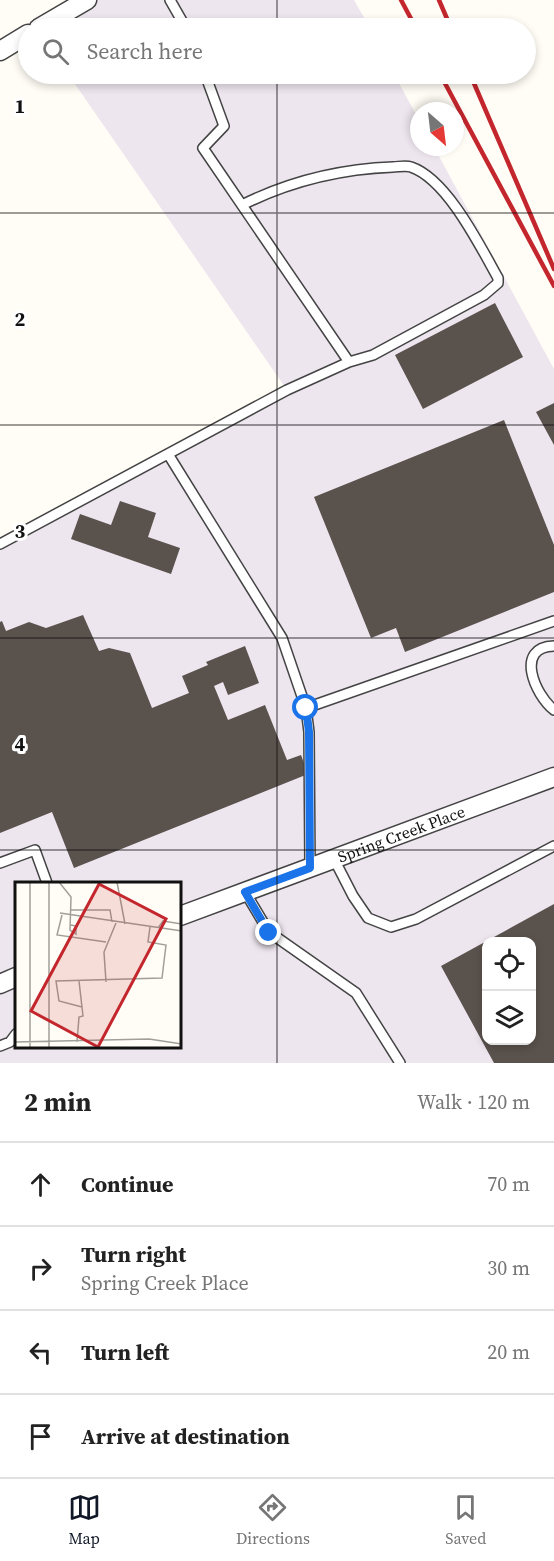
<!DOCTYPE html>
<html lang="en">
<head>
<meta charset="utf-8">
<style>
	body { margin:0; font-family:"Source Serif 4",serif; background:#f2f2f2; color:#222 }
	.controls { position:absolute; right:18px; bottom:18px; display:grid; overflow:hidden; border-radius:12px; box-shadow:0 3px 9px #0003 }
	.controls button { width:54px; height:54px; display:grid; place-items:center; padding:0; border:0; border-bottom:2px solid #e0e0e0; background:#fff; color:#222; font:30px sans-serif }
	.compass { position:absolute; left:410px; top:102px; width:54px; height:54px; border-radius:50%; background:#fff; box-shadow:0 3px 9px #0003; rotate:152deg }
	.stop { position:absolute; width:18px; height:18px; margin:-14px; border:4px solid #1a73e8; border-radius:50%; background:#fff }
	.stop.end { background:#1a73e8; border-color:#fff; box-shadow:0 2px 6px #0008 }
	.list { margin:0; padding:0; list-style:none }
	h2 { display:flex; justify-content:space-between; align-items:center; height:78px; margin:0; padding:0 24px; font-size:26px }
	h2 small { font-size:20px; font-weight:400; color:#767676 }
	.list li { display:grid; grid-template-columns:39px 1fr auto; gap:18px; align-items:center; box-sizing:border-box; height:84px; padding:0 24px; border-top:2px solid #e0e0e0 }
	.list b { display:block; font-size:22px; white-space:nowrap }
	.list p { margin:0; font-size:20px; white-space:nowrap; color:#767676 }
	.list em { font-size:20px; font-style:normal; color:#767676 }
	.icon { flex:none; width:33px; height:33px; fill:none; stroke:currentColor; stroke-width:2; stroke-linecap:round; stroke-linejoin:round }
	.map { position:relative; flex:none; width:554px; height:1063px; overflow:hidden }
	.search { position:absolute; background:#fff; box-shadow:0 3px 9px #0003; left:18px; right:18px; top:18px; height:66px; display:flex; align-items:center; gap:15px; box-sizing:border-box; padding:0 21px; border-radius:33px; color:#767676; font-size:22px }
	.sheet { height:414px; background:#fff }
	nav { display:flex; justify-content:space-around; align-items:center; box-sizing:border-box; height:84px; border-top:2px solid #e0e0e0; background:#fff; font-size:16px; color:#767676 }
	nav a { display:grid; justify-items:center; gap:3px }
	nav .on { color:#111827 }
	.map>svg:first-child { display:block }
	.industrial { fill:#eee6ef; fill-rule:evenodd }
	.building { fill:#5a524d; fill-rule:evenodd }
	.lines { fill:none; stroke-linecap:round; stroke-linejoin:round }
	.service-casing { stroke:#444; stroke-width:12 }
	.minor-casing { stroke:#444; stroke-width:21 }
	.service { stroke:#fff; stroke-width:9 }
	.minor { stroke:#fff; stroke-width:18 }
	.rail { stroke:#c4262e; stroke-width:4.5 }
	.route { stroke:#1a73e8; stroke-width:8 }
	.grid { fill:none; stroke:#111; stroke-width:1.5; stroke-opacity:0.55 }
	.labels { text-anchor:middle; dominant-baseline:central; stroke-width:6; stroke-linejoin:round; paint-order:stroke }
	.street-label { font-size:16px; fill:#111; stroke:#fff }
	.inset-road { fill:none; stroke:#a09f9a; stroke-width:1.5 }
	.view { fill:#c4262e; fill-opacity:0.15; stroke:#c4262e; stroke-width:3 }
	.inset-edge { fill:none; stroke:#111; stroke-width:3 }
	.grid-label { font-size:20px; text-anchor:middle; font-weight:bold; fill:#111; stroke:#fff; stroke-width:6; stroke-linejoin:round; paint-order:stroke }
</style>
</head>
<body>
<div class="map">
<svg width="554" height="1063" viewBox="0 0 554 1063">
	<rect width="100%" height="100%" fill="#fffdf5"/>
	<path class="industrial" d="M87,0H354L370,28H39Z
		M68,74H394L419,120V147H434L554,369V1063H0V541L287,390ZM16,883H180V1046H16ZM486,942H532V1040H486Z"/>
	<path class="building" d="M495,303L523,357L423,409L395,355Z
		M554,403V445L536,412Z
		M504,420L554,545V592L405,652L396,628L371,638L314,497Z
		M120,501L156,513L148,537L180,548L171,574L71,539L80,514L111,525Z
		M83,615L99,651L109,648L130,653L152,708L189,693L182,676L208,665L206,662L245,646L259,683L228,695L223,682L214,686L228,720L265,705L287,760L301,755L308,774L74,868L52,812L0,833V622L2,621L6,631L29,622L46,628Z
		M554,904V1063H494L441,966ZM486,942H532V1040H486Z"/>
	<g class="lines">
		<defs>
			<path id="service" d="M170,0L186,28
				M205,74L224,126L203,148L349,362
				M168,454L282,638L306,708L309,732L310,868
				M0,544L287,390L349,362L373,355L484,295L498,283V278C480,246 447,179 411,167C406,165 398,167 393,167C340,169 288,182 242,205
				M554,646C514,647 535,695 554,710
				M306,708L554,621
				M334,859L353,896L368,918L391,927L416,919L554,846
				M0,863L35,850L47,883
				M245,892L269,932L356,993L400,1063
				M0,1046L10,1042L16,1034"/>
			<g id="minor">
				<path d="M39,28L87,0"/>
				<path d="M0,51L28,34"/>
				<path id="s1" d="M180,916L554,777"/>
				<path d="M0,984L16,977"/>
			</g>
		</defs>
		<use href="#service" class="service-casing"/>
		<use href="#minor" class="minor-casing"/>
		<use href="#service" class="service"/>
		<use href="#minor" class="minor"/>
		<path class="rail" d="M401,0L416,28
			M439,0L451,28
			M440,74L554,286
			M470,74L554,269"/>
	</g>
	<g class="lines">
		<path class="route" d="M269,933L245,892L310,868L309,732L306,708"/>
	</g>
	<path class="grid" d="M277,0V28M277,74V1063M0,213H554M0,425H554M0,638H554M0,850H554"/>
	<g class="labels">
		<g class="street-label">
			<text stroke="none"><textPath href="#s1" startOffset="236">Spring Creek Place</textPath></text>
		</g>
	</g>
	<g transform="translate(15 882)">
		<rect width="166" height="166" fill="#fffdf5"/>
		<path class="inset-road" d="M15,0V166M34,0V166M44,0L56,15L55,48L61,52V44L56,43M102,0L110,42M56,28H95L97,40M45,31L167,49M47,33L42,53L91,60M143,46L148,39L167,42M91,100L89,70L101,41M67,125L44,119L41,99L147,96L151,63L133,60L135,45M0,160L134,157L167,162M62,160L64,135L68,134L64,99"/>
		<path class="view" d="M84,2L151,37L83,165L16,129Z"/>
		<rect width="166" height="166" class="inset-edge"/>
	</g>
	<g class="grid-label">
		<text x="20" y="113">1</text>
		<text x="20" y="326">2</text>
		<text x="20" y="538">3</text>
		<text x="20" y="751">4</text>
	</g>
</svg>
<div class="controls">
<button><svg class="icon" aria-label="locate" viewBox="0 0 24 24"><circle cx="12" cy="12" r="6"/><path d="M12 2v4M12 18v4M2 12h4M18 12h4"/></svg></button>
<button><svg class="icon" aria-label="layers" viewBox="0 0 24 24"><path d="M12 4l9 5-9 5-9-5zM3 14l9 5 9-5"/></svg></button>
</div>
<svg class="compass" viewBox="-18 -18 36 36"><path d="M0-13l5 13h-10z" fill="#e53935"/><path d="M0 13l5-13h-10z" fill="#767676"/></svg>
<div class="stop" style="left:306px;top:708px"></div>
<div class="stop end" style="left:269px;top:933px"></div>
<div class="search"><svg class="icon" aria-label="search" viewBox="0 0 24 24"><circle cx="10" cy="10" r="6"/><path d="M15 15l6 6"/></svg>Search here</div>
</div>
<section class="sheet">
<h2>2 min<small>Walk · 120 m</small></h2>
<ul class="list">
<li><svg class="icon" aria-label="ahead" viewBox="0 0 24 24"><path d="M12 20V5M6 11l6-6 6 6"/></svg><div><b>Continue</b></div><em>70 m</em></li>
<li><svg class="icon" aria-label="right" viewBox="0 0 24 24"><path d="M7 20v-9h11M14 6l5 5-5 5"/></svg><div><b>Turn right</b><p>Spring Creek Place</p></div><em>30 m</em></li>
<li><svg class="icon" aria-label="left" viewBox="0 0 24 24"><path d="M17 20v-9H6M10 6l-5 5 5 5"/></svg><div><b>Turn left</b></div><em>20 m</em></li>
<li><svg class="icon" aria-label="arrive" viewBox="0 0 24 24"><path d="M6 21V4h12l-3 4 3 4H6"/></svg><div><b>Arrive at destination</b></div></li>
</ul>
</section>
<nav>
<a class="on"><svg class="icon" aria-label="map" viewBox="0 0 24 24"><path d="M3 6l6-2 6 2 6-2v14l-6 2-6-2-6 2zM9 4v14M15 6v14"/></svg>Map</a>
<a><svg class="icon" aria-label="directions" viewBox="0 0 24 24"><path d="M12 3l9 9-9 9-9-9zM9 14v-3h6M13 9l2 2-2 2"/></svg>Directions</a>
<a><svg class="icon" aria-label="saved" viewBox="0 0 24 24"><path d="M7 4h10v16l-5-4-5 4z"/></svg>Saved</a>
</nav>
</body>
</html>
